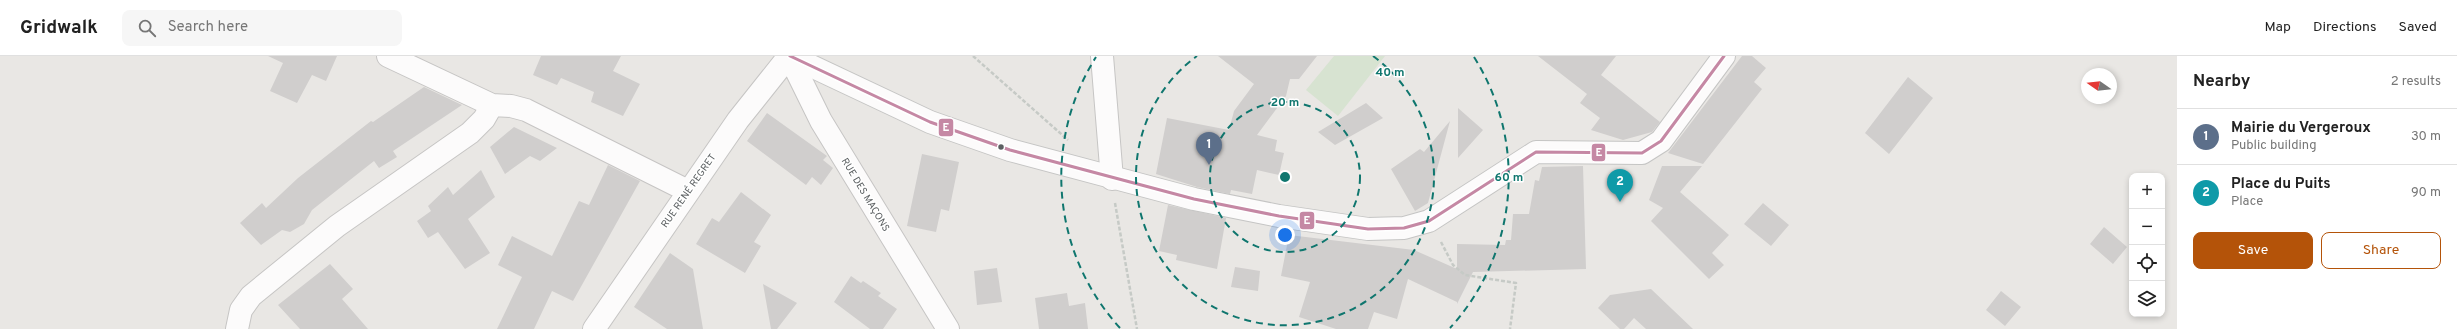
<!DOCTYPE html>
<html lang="en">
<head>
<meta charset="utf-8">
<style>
	body { margin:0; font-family:Overpass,sans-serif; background:#f6f6f6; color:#222 }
	.controls { position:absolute; right:12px; bottom:12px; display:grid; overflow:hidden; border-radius:8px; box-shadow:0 2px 6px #0003 }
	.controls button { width:36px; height:36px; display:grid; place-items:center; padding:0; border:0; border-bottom:1px solid #e0e0e0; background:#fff; color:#222; font:20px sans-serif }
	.compass { position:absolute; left:2081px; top:12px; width:36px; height:36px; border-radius:50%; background:#fff; box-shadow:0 2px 6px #0003; rotate:284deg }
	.you { position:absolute; left:1285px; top:179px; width:14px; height:14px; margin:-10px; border:3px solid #fff; border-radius:50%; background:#1a73e8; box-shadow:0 0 0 6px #1a73e833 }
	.badge { display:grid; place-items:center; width:26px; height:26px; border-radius:50%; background:#b45309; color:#fff; font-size:13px; font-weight:700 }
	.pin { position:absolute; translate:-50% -33px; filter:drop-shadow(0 1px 2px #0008) }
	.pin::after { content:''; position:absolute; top:21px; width:14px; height:12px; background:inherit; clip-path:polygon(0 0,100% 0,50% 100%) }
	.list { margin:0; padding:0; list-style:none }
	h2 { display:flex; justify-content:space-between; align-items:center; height:52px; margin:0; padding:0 16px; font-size:17px }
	h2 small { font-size:13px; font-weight:400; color:#767676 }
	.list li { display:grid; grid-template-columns:26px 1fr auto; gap:12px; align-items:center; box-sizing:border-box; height:56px; padding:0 16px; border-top:1px solid #e0e0e0 }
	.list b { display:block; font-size:15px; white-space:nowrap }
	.list p { margin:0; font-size:13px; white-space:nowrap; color:#767676 }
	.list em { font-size:13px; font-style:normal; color:#767676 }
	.actions { display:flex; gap:8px; padding:12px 16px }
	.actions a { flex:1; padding:9px 0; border:1px solid #b45309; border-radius:8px; text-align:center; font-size:14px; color:#b45309 }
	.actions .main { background:#b45309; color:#fff }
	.icon { flex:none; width:22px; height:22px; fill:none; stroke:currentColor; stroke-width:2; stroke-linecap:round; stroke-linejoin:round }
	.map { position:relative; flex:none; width:2177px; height:273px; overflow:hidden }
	header { display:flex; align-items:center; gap:24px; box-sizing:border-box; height:56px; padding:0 20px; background:#fff; border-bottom:1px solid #e0e0e0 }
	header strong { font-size:19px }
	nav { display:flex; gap:22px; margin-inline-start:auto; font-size:14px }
	.search { width:280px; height:36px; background:#f6f6f6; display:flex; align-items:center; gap:10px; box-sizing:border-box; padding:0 14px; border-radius:8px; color:#767676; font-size:15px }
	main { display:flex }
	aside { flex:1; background:#fff }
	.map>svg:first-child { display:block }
	.green { fill:#d7e3d1 }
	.building { fill:#d0cecd }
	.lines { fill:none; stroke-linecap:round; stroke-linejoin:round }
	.street-casing { stroke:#c6c5c4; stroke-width:24 }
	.secondary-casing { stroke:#c5c5c4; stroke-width:24 }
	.path { stroke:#c6cac6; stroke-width:2.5; stroke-dasharray:4 2; stroke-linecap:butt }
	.street { stroke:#fcfbfb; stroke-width:22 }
	.secondary { stroke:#fcfbfb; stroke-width:22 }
	.bus-1-casing { stroke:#fff; stroke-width:6 }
	.bus-1 { stroke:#c588a4; stroke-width:3 }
	.ring { fill:none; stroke:#0f766e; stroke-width:2; stroke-dasharray:7 5 }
	.bus-dot { fill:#5b5f61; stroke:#fff; stroke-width:1.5 }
	.labels { text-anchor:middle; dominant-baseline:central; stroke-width:3; stroke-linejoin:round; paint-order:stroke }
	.street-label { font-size:10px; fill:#5b5f61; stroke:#fff }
	.centre { fill:#0f766e; stroke:#fff; stroke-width:2 }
	.ring-label { font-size:12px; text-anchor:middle; font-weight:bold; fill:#0f766e; stroke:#fff; stroke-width:3; stroke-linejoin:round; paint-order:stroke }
	.line-badge { stroke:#fff; stroke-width:1.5 }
	.badge-label { font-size:11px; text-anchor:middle; font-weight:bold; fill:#fff }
</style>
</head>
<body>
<header>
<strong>Gridwalk</strong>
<div class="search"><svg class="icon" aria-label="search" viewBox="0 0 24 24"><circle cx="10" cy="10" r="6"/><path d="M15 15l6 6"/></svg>Search here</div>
<nav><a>Map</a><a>Directions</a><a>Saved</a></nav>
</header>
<main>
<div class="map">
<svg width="2177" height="273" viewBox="0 0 2177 273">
	<rect width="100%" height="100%" fill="#e9e7e4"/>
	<path class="green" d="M1334,0H1385L1338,60L1306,34Z"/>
	<path class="building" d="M268,0H337L326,25L312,19L297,47L270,35L283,7Z
		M541,0H621L613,15L640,28L623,60L591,46L594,36L561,22L557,29L533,19Z
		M1218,0H1317L1299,23H1290L1286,40L1257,79L1277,84L1275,95L1284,97L1279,119L1257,114L1252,138L1231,134L1230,138L1197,131L1156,118L1167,62L1229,74L1234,55L1254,28Z
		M1538,0H1616L1601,19L1660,66L1652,76L1623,84L1591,74L1600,62L1580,47L1587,38Z
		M1742,0H1752L1766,12L1754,26L1762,33L1703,108L1668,97Z
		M1908,21L1933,42L1889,98L1865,77Z
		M424,31L462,49L393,95L397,101L379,112L374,105L312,154L304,168L290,176L282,174L261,189L240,167L262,147L266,152L298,122L371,65L373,66Z
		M1366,47L1383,62L1335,89L1318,76Z
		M1458,52L1483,74L1458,102Z
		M767,57L827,100L823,104L833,112L821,129L812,121L806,129L747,85Z
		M1450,65L1428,147L1415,155L1391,113L1420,93L1424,96Z
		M514,71L557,92L540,105L530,100L505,118L490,91Z
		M922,98L959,106L949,155L941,153L936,176L907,170Z
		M608,109L640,125L573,245L552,235L534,273H497L522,221L498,209L512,180L552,200L579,145L589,149Z
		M1583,110L1586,213L1473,216L1457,248V246L1408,223L1397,263L1374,256L1368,273H1336L1299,261L1310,226L1281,220L1289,179L1414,194L1457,213V188L1505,189L1506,184H1511L1513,158H1529L1535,124L1539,125L1542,111Z
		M1662,110H1702L1680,136L1729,179L1712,197L1724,209L1709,223L1651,165L1663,152L1649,144Z
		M481,114L495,141L468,163L490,197L465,213L438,176L428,182L417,165L431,155L428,150L448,131L453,139Z
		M741,136L771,159L754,186L761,190L745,217L696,188L712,162L719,166Z
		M1763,147L1789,169L1771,190L1744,168Z
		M1168,149L1226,162L1217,213L1176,204L1177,199L1159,195Z
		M2104,171L2127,191L2113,208L2090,188Z
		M670,197L693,213L703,273H667L634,251Z
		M330,208L353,233L342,243L368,273H300L278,249Z
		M1235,211L1260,215L1258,235L1231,231Z
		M997,212L1002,246L977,249L974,215Z
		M851,220L861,227L863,225L881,237L878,240L897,253L883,273H870L834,246Z
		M763,228L797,247L777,273H771Z
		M1651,233L1693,273H1646L1634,262L1624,273H1620L1598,252L1610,239Z
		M2001,235L2021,251L2005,270L1986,254Z
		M1067,237L1069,250L1085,247L1088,273H1039L1035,242Z"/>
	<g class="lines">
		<defs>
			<path id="street" d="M388,0L492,49
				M789,0L821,65L948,273
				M1102,0L1112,123
				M237,273L241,254L251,240L337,170L470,77L484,63L492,49L511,50L526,54L688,135
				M594,273L738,64L789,0"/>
			<path id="secondary" d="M790,0L930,66L1010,94L1194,143L1279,160L1368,173L1404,172L1429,165L1536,96L1642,97L1661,85L1724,0"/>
		</defs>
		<use href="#street" class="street-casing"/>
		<use href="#secondary" class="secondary-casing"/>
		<path class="path" d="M973,0L1068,84
			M1115,147L1137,273
			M1441,186L1453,209L1465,219L1516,227L1510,273"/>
		<use href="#street" class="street"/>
		<use href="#secondary" class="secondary"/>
		<defs>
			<path id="bus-1" d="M790,0L930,66L1010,94L1194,143L1279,160L1368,173L1404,172L1429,165L1536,96L1642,97L1661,85L1724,0"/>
		</defs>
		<use href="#bus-1" class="bus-1-casing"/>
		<use href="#bus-1" class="bus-1"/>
	</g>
	<g class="ring">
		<circle cx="1285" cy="121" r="75"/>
		<path d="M1373 0A149 149 0 1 1 1197 0"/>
		<path d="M1120 272A224 224 0 0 1 1096 1M1474 1A224 224 0 0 1 1450 272"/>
	</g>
	<circle class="bus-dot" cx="1001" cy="91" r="3.5"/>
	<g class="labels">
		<g class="street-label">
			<text transform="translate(689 135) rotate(-55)">RUE RENÉ REGRET</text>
			<text transform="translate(865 139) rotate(59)">RUE DES MAÇONS</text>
		</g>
	</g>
	<circle cx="1285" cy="121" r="6" class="centre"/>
	<g class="ring-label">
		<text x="1390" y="20">40 m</text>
		<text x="1285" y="50">20 m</text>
		<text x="1509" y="125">60 m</text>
	</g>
	<g class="line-badge">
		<rect x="938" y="62" width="16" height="19" rx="4" fill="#c588a4"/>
		<rect x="1591" y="87" width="15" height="19" rx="4" fill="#c588a4"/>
		<rect x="1299" y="155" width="16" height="19" rx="4" fill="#c588a4"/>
	</g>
	<g class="badge-label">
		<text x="946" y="75">E</text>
		<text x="1599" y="100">E</text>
		<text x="1307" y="168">E</text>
	</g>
</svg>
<div class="controls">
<button>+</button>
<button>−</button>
<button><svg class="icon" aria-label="locate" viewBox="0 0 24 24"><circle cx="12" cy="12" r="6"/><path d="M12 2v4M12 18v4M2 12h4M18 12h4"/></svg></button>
<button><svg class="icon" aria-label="layers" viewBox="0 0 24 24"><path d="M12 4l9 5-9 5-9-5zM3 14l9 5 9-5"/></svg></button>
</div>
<svg class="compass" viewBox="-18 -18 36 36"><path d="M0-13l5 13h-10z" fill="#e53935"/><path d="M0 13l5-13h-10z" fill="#767676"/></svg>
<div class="you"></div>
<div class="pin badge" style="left:1209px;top:109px;background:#5c6f8a">1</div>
<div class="pin badge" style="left:1620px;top:146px;background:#0f9aa8">2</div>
</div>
<aside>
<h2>Nearby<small>2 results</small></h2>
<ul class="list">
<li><span class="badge" style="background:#5c6f8a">1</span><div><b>Mairie du Vergeroux</b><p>Public building</p></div><em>30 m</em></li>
<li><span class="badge" style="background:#0f9aa8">2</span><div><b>Place du Puits</b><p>Place</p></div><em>90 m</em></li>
</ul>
<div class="actions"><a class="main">Save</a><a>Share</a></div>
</aside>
</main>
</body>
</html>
